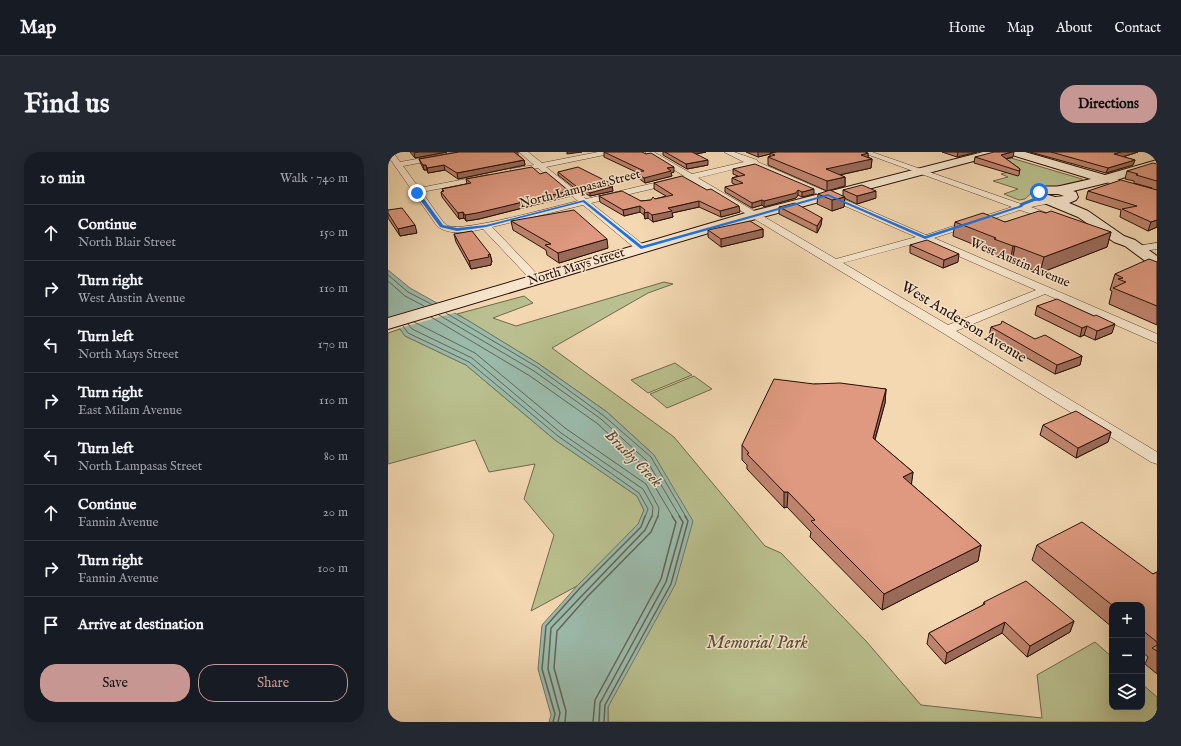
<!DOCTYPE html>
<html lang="en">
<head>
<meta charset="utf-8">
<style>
	body { margin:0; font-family:"IM FELL English",serif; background:#242831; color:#f1f3f6 }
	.controls { position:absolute; right:12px; bottom:12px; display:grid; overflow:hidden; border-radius:8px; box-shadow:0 4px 16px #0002 }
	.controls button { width:36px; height:36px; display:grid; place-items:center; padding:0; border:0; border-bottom:1px solid #363941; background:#171b24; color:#f1f3f6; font:20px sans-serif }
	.stop { position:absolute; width:12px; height:12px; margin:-9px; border:3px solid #1a73e8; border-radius:50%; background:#fff }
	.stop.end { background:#1a73e8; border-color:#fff; box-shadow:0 1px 4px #0008 }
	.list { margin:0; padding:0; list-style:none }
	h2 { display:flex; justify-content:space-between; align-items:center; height:52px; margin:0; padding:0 16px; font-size:17px }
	h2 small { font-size:13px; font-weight:400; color:#9ea1a6 }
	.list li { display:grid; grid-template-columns:26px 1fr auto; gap:12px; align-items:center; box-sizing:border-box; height:56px; padding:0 16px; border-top:1px solid #363941 }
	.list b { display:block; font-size:15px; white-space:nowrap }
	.list p { margin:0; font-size:13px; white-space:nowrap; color:#9ea1a6 }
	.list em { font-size:13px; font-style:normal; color:#9ea1a6 }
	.actions { display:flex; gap:8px; padding:12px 16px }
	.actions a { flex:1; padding:9px 0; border:1px solid #c59692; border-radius:16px; text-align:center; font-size:14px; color:#c59692 }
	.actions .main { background:#c59692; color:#111 }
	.icon { flex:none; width:22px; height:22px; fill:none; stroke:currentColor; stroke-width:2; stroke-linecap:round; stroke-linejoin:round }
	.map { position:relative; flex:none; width:769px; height:570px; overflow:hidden; border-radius:16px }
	header { display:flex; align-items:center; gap:24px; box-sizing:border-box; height:56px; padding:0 20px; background:#171b24; border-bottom:1px solid #363941 }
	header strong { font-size:19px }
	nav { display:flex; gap:22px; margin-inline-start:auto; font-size:14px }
	.intro { display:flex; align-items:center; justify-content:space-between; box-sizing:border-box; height:96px; padding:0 24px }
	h1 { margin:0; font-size:28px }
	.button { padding:10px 18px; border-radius:16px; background:#c59692; color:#111; font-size:14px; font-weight:700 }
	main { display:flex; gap:24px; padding:0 24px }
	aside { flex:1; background:#171b24; border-radius:16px; box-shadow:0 4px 16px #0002 }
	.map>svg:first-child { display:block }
	.green { fill:#b9bf8e; stroke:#70684a }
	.water { fill:#9bbaaa; stroke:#6d7669 }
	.pier { fill:#f3d8b2 }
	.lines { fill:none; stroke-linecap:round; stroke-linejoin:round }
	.shore-far1 { stroke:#626558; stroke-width:1 }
	.shore { stroke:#626558; stroke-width:1.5 }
	.street-casing { stroke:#5b4232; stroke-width:1 }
	.secondary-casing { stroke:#281007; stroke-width:2 }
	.street { fill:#f7e6cd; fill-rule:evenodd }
	.secondary { fill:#f7e6cd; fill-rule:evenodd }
	.wall { fill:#bf846e; stroke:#281007 }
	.shaded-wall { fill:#9b6b5a; stroke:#281007 }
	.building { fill:#de9980; stroke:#281007 }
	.route { fill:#1a73e8 }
	.labels { text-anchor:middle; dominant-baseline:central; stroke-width:3; stroke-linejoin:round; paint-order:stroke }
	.far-street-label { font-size:13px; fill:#281007; stroke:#f7e6cd }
	.street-label { font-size:15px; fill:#281007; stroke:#f7e6cd }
	.water-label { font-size:16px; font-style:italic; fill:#504c40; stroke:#f7e6cd }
	.near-park-label { font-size:18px; font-style:italic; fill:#5b4d36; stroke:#f7e6cd }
</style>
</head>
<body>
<header>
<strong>Map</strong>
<nav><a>Home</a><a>Map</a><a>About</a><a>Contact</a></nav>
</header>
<div class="intro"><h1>Find us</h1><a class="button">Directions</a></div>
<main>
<aside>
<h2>10 min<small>Walk · 740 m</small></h2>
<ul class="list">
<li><svg class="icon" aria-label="ahead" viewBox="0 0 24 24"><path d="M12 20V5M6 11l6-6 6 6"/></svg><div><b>Continue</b><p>North Blair Street</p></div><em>150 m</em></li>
<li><svg class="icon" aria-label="right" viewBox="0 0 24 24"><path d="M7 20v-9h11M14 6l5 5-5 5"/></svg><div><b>Turn right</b><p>West Austin Avenue</p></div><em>110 m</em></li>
<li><svg class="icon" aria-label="left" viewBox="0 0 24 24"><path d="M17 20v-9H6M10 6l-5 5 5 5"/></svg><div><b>Turn left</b><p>North Mays Street</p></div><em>170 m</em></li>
<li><svg class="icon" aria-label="right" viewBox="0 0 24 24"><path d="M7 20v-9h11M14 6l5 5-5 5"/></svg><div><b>Turn right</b><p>East Milam Avenue</p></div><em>110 m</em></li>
<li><svg class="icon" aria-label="left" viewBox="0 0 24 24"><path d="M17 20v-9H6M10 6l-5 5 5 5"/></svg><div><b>Turn left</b><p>North Lampasas Street</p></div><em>80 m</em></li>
<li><svg class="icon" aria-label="ahead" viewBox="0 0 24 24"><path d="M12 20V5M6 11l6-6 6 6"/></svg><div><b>Continue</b><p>Fannin Avenue</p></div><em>20 m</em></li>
<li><svg class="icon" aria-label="right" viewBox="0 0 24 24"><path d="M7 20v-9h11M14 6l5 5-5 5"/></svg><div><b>Turn right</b><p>Fannin Avenue</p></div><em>100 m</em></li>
<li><svg class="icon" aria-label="arrive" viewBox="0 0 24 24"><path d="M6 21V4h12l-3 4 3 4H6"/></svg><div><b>Arrive at destination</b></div></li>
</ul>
<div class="actions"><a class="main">Save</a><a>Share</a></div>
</aside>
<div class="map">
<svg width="769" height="570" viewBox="0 0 769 570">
	<rect width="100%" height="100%" fill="#f3d8b2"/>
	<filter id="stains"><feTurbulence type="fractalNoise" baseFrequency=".005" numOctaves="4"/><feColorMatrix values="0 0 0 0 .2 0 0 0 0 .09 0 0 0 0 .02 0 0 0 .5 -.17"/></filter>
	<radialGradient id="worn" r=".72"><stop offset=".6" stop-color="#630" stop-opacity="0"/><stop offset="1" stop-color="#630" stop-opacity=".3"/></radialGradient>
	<path class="green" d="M623,6L694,27L695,29L676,35L647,38L637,47L631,48L616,42L630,37L605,29L620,25L613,22L624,19L613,7Z
		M276,130L285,132L260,141L164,196L286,285L377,394L393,401L478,489L533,553L654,566L649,523L707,490L724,505V555H754V532L769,545V570H220V555L189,434L143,459L166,383L136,347L147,312L101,320L87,288L0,312V181L12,177L17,184L78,213L167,288L249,344L256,358L251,372L298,393L266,303L219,260L151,212L69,162L136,144L145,151L105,166L128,174Z
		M287,211L304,223L260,241L243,228Z
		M306,224L324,237L279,256L262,242Z"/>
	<path class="water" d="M0,118L22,136L81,169L151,212L219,260L266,303L305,369L287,433L220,555V570H161L163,563L150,517L154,473L189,434L250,372L256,358L249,344L167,288L78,213L17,184L12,177L0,166Z"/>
	<path class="pier" d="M51,150L69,160L9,177L0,169V165Z"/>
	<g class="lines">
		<path class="shore-far1" d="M0,123L20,140L43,152
			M0,129L17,144L36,154
			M58,161L149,215L216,264L263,305L298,365
			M51,163L146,219L213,267L259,309L292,365
			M43,165L142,224L210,272L254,313L285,365
			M26,170L87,201L177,276L258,332L271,356L270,365
			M20,172L24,177L84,206L173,281L255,337L265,355L264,365
			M15,174L20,181L81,210L170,284L251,341L260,357L257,365"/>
		<path class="shore" d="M165,570L167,562L154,517L158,474L192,436L253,375L257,364
			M170,570L172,561L160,517L163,476L257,378L264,364
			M177,570L178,559L166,516L169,479L200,444L263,380L270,364
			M205,570L207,548L273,427L288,370L284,364
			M211,570L212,551L278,430L295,370L291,364
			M216,570L217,553L283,432L300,369L297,364"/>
		<defs>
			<path id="street" d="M0,0H5L12,10L67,0H83L79,2L15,14L31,36L98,23H101V27L34,40L55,70C56,71 59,73 60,74C77,80 168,54 190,49L150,16L123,21V17L146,13L131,0H140L154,11L210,0H225L221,2L158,15L198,47L296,24L257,0H266L304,22L356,10L336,0H346L369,8L370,10L538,83L624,55L473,0H484L633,52L664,45L667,46L668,48L667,50L643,55L670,65L672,67L670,69H664L632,58L546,86L769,182V191L657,142L568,179L769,300V312L763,310L555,181L302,28L203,51L257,94L258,96L253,99L249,98L195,53L104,75L152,125L153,127L148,130L144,129L95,77C81,80 61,84 49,74L0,4ZM363,13L528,85L448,107L310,26ZM536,89L648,138L560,173L455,111Z
				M715,25H721L769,39V45L715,29Z
				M769,91V97L749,100L744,97L749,94Z"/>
			<path id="secondary" d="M595,0H613L612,2L371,66L0,177V166L361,60Z
				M620,0H637L717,23L769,8V15L722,30L685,39L688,40L690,45L688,48L681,51L700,59L736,84L747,88L769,104V116L764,114L737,94L726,90L690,65L649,48L643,41C650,31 662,36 672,34C683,32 693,29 703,27L621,2ZM657,42H670L676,44L667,45Z"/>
		</defs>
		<use href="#street" class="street-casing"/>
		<use href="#secondary" class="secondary-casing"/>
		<use href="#street" class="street"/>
		<use href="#secondary" class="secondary"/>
	</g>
	<path class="wall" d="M22,0H59L27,6Z
		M71,0H130V3L136,8L137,13L70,27L57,18L40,21L39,18H36L33,12L31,7Z
		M216,0H254L286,20L283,21L284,24L257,31L249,25L248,20L216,5Z
		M275,0H318L308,2L320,13L299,17L275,3Z
		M358,0H477L480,1V5L484,7L483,16L452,23L457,25V34L439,39L380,13V5L382,4V2L370,5Z
		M554,0H589L569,5Z
		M642,0H750L735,5L747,8L745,13L718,21Z
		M587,5H625L618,7L632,17L631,23L630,24L586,11Z
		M769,12V75L760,79L732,65L733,58L698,47L700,39L764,36L746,31V29L737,27L739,19Z
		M345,17L426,42L414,45L410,43L408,46L376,55L374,53L364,56L337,40V35L348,33L344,31V26L350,24L345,22Z
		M170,20L225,35L224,36L225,39L202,44L196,41L194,42L170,23Z
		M152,22L182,44L91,67L78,69L76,66L71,67L54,45L53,40L55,39L54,37L79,32L78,27Z
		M266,31L352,60L333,65L311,55L284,61L285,65L265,70L260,66L257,67L256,63L252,60L236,64L212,50L211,44L253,49L263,48L267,47L278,44L266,37Z
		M455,38L488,46L469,52L456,46V55L444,59L429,52L430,42L455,44Z
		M391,55L434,66L433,73L429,81L391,62Z
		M0,58L29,81L12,84L0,66Z
		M658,61L723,80L719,95L652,121L624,109L622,110L603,102L604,100L565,84L567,70H617Z
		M123,69L220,96L171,111L159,103L158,98L125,78Z
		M375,77V85L333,95L320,85V78Z
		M66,82L102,102L104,110L103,111V113L83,117L68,90Z
		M522,93L570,110L555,116L522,101Z
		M769,110V173L721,152L724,139L722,138L727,122Z
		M649,154L724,181L707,188L696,183L692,185L647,163Z
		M603,175L647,187L694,204L692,213L667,222L601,184Z
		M426,232L498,237L497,251L487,288L525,320L523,332L593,393L590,409L494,458L422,385L423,380L399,355L396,356L359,317V313L354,308V293Z
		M655,273L723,280L720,290L688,306L652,283Z
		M649,393L765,422L769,420V522L757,512L760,505L754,500V453H724V475L644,408Z
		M596,450L686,469L682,480L639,505L614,481L557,512L539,492L541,481L595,453Z"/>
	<path class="shaded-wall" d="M31,0H59L27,6L26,1Z
		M179,0H194L179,2Z
		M304,0H318L304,3Z
		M370,0H393L382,1V2L370,5Z
		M570,0H589L569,5Z
		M624,0H626L625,5L612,8L613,3Z
		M733,0H750L725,8L726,2Z
		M480,1V8L484,7L483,16L437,26L438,17L473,3Z
		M136,8L137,13L70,27L69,21Z
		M320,8V13L299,17L298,12Z
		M747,8L745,13L718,21L720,16Z
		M35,13H38L39,18H36Z
		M56,13L57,18L40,21L39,16Z
		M286,15V20L283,21L284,24L257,31L256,26L279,16Z
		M457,25V34L439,39V29Z
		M224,32L225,39L202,44V41L220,33Z
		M196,37V41L194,42L193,38Z
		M426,37V42L414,45V40Z
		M410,38V43L408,46L376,55V49Z
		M181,39L182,44L91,67L78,69L77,63Z
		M488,39V46L469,52V44Z
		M457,45L456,55L444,59V48Z
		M374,48V53L364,56V51Z
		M311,49V55L284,61L285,65L265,70L264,63L280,56Z
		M252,54V60L236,64L235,58Z
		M351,54L352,60L333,65L332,59Z
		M75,60L76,66L71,67L70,61Z
		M260,60V66L257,67L256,61Z
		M434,66L433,73L429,81V74Z
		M769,68V75L760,79L763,70Z
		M27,73L29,81L12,84L10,77Z
		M375,77V85L333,95V87Z
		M723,80L719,95L652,121L656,105Z
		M219,87L220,96L171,111L170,101Z
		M625,94H627L624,109L622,110Z
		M102,102L104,110L103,111V113L83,117L81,109Z
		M571,102L570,110L555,116L556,108Z
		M727,172L724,181L707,188L709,179Z
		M699,174L696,183L692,185L694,176Z
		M694,204L692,213L667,222L669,213Z
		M498,237L497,251L483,301L485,286Z
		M723,280L720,290L688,306L690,296Z
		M525,320L523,336L515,325Z
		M396,340H400L399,355L396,356Z
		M593,393L590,409L494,458L496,442Z
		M686,469L682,480L639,505L642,494Z
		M617,470L614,481L557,512L559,501Z"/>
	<path class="building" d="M71,0H126L136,8L69,21L56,13L39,16L38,13H35L31,7Z
		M216,0H254L258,2L263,1L286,15L279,16L283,19L256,26L248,20L256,19Z
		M277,0H304L320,8L298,12Z
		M389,0H477L480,1L473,3L484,7L438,17L457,25L439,29L380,5L387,3L382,1Z
		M606,0H624L613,3L632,17L631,19L587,5Z
		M663,0H733L726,2L747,8L720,16Z
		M765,11L769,12V29L748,23L750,22L739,19Z
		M367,12L426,37L414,40L410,38L408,41L376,49L374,48L364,51L337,35L355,31L344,26L357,23L345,17Z
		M144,15L152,22L158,20L181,39L89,61L77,63L75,60L70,61L53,40L56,39L54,37L83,31L78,27Z
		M190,15L224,32L220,33L224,35L202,41L196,37L193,38L170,20Z
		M294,24L319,38L323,37L351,54L332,59L311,49L280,56L284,59L264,63L260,60L256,61L257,58L252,54L235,58L211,44L234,39L253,49L263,48L265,45L267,47L285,43L266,31Z
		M733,28L769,38V68L763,70L734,57L749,54L700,39Z
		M474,33L488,39L469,44L455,38Z
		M442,38L457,45L444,48L430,42Z
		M407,51L434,66L429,74L391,55Z
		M14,56L27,73L10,77L0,61V58Z
		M186,58L219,87L170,101L157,93L163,92L123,69Z
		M651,59L658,61L663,59L723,80L656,105L627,94H625L606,87L608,86L567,70L595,61L617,70Z
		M362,69L375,77L333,87L320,78Z
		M84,79L102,102L100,103L101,105L81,109L66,82Z
		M539,88L571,102L556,108L522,93Z
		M761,107L769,110V154L725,136L738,130L730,127L735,126L727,122Z
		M669,147L706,164L708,163L727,172L709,179L699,174L694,176L649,154Z
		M614,169L647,187L657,183L694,204L669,213L603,175L613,172Z
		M386,227L426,232L452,231L498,237L485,286L525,320L515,325L593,393L496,442L423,369L427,368L400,340H396L359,302L361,301L354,293Z
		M688,259L723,280L690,296L655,273Z
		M694,370L765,422L769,420V490L754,478V453H724L649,393Z
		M638,429L686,469L642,494L617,470L559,501L541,481L597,452L596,450Z
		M769,493V499L764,496Z"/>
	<path class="route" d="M651,38L653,40L649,48L636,53L634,55L537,87L440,44L253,97L195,50L98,75L69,79L52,75L27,41L31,40L55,73L69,76L98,73L196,48L254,94L440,42L537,84L631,54L633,51L646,46Z"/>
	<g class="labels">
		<g class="far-street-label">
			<text transform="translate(192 37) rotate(-14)">North Lampasas Street</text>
			<text transform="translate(632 111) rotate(23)">West Austin Avenue</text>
			<text transform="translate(188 115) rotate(-17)">North Mays Street</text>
		</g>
		<g class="street-label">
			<text transform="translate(576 170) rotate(31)">West Anderson Avenue</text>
		</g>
		<g class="water-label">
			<text transform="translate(245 307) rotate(45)">Brushy Creek</text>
		</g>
		<g class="near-park-label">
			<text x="369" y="491">Memorial Park</text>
		</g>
	</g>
	<rect width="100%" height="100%" filter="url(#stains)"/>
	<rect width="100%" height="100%" fill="url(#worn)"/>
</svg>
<div class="controls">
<button>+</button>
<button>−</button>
<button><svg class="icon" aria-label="layers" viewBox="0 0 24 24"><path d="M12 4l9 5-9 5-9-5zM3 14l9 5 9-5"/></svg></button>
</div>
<div class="stop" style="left:651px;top:40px"></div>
<div class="stop end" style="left:29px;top:41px"></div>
</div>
</main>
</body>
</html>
